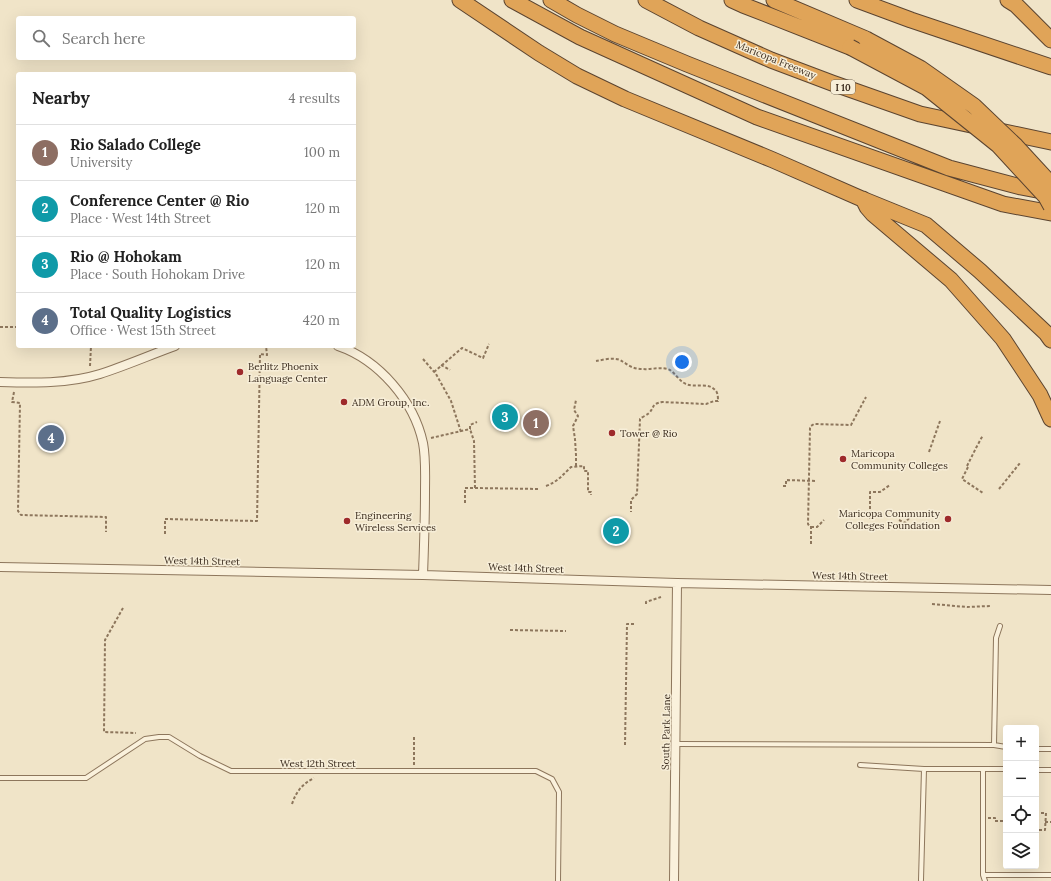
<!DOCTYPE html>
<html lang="en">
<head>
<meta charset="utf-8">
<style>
	body { margin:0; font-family:Lora,serif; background:#f6f6f6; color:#222 }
	.controls { position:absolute; right:12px; bottom:12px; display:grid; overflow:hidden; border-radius:4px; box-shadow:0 4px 16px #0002 }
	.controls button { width:36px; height:36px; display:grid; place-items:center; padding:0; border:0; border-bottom:1px solid #e0e0e0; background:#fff; color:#222; font:20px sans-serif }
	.you { position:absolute; left:682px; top:362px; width:14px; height:14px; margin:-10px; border:3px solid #fff; border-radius:50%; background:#1a73e8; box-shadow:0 0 0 6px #1a73e833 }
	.badge { display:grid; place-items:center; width:26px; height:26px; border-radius:50%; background:#9e2a2b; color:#fff; font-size:13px; font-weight:700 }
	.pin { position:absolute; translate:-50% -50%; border:2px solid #fff; box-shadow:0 1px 4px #0006 }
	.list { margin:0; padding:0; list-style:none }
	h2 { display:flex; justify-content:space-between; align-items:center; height:52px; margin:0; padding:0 16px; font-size:17px }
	h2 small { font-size:13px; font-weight:400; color:#767676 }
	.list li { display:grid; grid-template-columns:26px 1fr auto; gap:12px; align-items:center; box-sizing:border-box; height:56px; padding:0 16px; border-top:1px solid #e0e0e0 }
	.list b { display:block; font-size:15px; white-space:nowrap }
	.list p { margin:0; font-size:13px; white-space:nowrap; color:#767676 }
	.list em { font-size:13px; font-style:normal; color:#767676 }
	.icon { flex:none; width:22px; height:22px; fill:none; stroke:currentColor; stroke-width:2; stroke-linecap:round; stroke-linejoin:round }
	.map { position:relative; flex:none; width:1051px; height:881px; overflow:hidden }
	.search { position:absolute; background:#fff; box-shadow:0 4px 16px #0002; left:16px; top:16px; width:340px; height:44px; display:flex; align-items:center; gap:10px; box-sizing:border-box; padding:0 14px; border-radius:4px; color:#767676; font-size:15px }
	.panel { position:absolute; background:#fff; box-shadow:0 4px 16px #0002; left:16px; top:72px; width:340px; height:276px; border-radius:4px }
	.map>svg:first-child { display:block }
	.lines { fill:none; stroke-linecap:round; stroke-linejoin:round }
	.service-casing { stroke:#8d765c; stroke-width:6 }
	.minor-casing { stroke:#8d765c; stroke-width:10 }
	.motorway-casing { stroke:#5b4430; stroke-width:17 }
	.path { stroke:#8d765c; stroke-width:2; stroke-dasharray:3 2; stroke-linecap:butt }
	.service { stroke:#faf1dc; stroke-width:4 }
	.minor { stroke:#faf1dc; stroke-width:8 }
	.motorway { stroke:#e0a458; stroke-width:15 }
	.motorway-bridge-casing { stroke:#5b4430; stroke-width:17; stroke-linecap:butt }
	.motorway-bridge { stroke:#e0a458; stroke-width:15 }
	.poi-dot { fill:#9e2a2b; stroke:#f7eed8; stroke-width:1.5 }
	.labels { text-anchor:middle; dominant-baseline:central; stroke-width:3; stroke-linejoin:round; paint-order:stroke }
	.shield { fill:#f7eed8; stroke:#756857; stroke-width:1 }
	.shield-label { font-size:9px; font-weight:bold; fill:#3d2e20 }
	.street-label { font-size:10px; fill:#3d2e20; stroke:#f7eed8 }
	.poi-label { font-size:10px; fill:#3d2e20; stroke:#f7eed8; text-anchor:start }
</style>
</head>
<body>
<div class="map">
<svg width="1051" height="881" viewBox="0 0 1051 881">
	<rect width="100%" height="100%" fill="#f0e4c8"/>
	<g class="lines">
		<defs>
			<path id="service" d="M675,744L994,745L1006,747
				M994,745L996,638L1000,626
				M1036,749H1051
				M860,765L924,769H983
				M1036,770H1051
				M0,778H86L145,739L159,737H169L200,756L231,771H536L552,779L559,792L558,881
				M983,875H1051
				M921,880L924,769
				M985,881L983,875V769H1006"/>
			<path id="minor" d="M338,346C379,360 414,401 423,443C426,459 425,476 425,492C425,520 424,548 423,575
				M0,382C33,383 68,384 100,374C125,366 150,355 175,346
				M0,567L423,575L677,583L1051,590
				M674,881L677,583"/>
			<path id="motorway" d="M460,0L539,53L577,76L625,99L773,160L862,199L926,225L980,271L1046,333L1051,340
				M512,0L580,37L757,117L1003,204L1051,213
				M551,0L577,15L615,34L687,64L891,145L949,168L1021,187L1047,192
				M646,0L699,28L771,60L832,83L920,114L1051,142
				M732,0L743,5L850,47
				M774,0L866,39
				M857,0L911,20L1051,67
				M1008,0L1016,5L1051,40
				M863,199L867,207L873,214L951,280L1003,339L1040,395L1051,419"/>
		</defs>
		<use href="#service" class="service-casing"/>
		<use href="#minor" class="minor-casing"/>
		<use href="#motorway" class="motorway-casing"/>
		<path class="path" d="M0,327H18
			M423,359L436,374L451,401L461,432
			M596,361C603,360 612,357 620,360C622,361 623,362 625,363C630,367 636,369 642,369C651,370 662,366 670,370C676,374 679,381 686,384C695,388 708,382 715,390C718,392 718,398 718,401H714L706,404L662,402C651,404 655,407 649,413C647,415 642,417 640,419L637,494L631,500V512
			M441,365L450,370
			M90,366L91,346
			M434,372L462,348L483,358L489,344
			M14,392L12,402L20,403L18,511L21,515L106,517V532
			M431,438L470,429V425L477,422
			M929,452L940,421
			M576,466V455L575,439L573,426L578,416L574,410L576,400
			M967,466L976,448L983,435
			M968,467L962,479L983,493
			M546,486C557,482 563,475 571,467L584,466V471H588V492H591V495
			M783,486H786V480L816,481
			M475,488L539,489
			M999,489L1020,463
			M465,503V488H475L474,441L470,429
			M870,519V492H880L890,485
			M899,520L905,523L910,517
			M811,527H817L824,520
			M165,534V519L257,521L260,354L267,355L266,346
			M811,544V527H810L808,524L810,428L811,426L814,424L851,425L866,397
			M646,604V602L661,597
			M932,604L967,607L990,606
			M123,608L105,640L104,732L136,733
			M510,630L566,631
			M625,745L627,624H635
			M414,765V737
			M292,804C296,792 302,784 314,778
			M1036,813H1046L1045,830H1036
			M988,818H995V821H1006
			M1045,822H1051"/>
		<use href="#service" class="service"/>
		<use href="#minor" class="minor"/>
		<use href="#motorway" class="motorway"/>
		<defs>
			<path id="motorway-bridge" d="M866,39L920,68L974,106L1016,146L1051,184
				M850,47L927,88L998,145L1046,197L1051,206"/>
		</defs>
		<use href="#motorway-bridge" class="motorway-bridge-casing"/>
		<use href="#motorway-bridge" class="motorway-bridge"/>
	</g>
	<g class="poi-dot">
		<circle cx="240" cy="372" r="4"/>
		<circle cx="344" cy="402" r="4"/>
		<circle cx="612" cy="433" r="4"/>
		<circle cx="843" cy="459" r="4"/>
		<circle cx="948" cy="519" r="4"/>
		<circle cx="347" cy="521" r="4"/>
	</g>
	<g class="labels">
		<rect class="shield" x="831" y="80" width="24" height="14" rx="3"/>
		<g class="shield-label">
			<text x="843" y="87">I 10</text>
		</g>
		<g class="street-label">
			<text transform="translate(776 60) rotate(22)">Maricopa Freeway</text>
			<text transform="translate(202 561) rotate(1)">West 14th Street</text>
			<text transform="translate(526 568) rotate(2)">West 14th Street</text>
			<text transform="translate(850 576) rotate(1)">West 14th Street</text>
			<text transform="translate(666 732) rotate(-89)">South Park Lane</text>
			<text x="318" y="763">West 12th Street</text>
		</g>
		<g class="poi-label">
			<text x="248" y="366">Berlitz Phoenix<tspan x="248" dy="12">Language Center</tspan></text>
			<text x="352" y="402">ADM Group, Inc.</text>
			<text x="620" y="433">Tower @ Rio</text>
			<text x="851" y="453">Maricopa<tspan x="851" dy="12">Community Colleges</tspan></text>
			<text x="940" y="513" text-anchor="end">Maricopa Community<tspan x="940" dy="12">Colleges Foundation</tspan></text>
			<text x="355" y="515">Engineering<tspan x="355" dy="12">Wireless Services</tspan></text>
		</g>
	</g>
</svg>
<div class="controls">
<button>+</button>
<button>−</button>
<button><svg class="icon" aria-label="locate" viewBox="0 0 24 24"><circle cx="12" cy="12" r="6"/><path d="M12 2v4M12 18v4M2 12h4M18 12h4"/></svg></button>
<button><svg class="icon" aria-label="layers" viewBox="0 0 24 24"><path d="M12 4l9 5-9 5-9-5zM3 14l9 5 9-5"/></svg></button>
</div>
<div class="you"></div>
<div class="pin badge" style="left:536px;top:423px;background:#8d6e63">1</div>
<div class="pin badge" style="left:616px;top:531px;background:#0f9aa8">2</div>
<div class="pin badge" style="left:505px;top:417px;background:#0f9aa8">3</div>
<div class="pin badge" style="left:51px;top:438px;background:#5c6f8a">4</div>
<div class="search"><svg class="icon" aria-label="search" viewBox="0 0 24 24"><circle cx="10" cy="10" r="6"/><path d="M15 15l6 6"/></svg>Search here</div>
<section class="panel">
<h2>Nearby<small>4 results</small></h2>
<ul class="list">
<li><span class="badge" style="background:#8d6e63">1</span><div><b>Rio Salado College</b><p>University</p></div><em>100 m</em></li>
<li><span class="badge" style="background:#0f9aa8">2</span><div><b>Conference Center @ Rio</b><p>Place · West 14th Street</p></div><em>120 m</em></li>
<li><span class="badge" style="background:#0f9aa8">3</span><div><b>Rio @ Hohokam</b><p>Place · South Hohokam Drive</p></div><em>120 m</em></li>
<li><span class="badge" style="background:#5c6f8a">4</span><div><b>Total Quality Logistics</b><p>Office · West 15th Street</p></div><em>420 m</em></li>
</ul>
</section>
</div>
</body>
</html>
